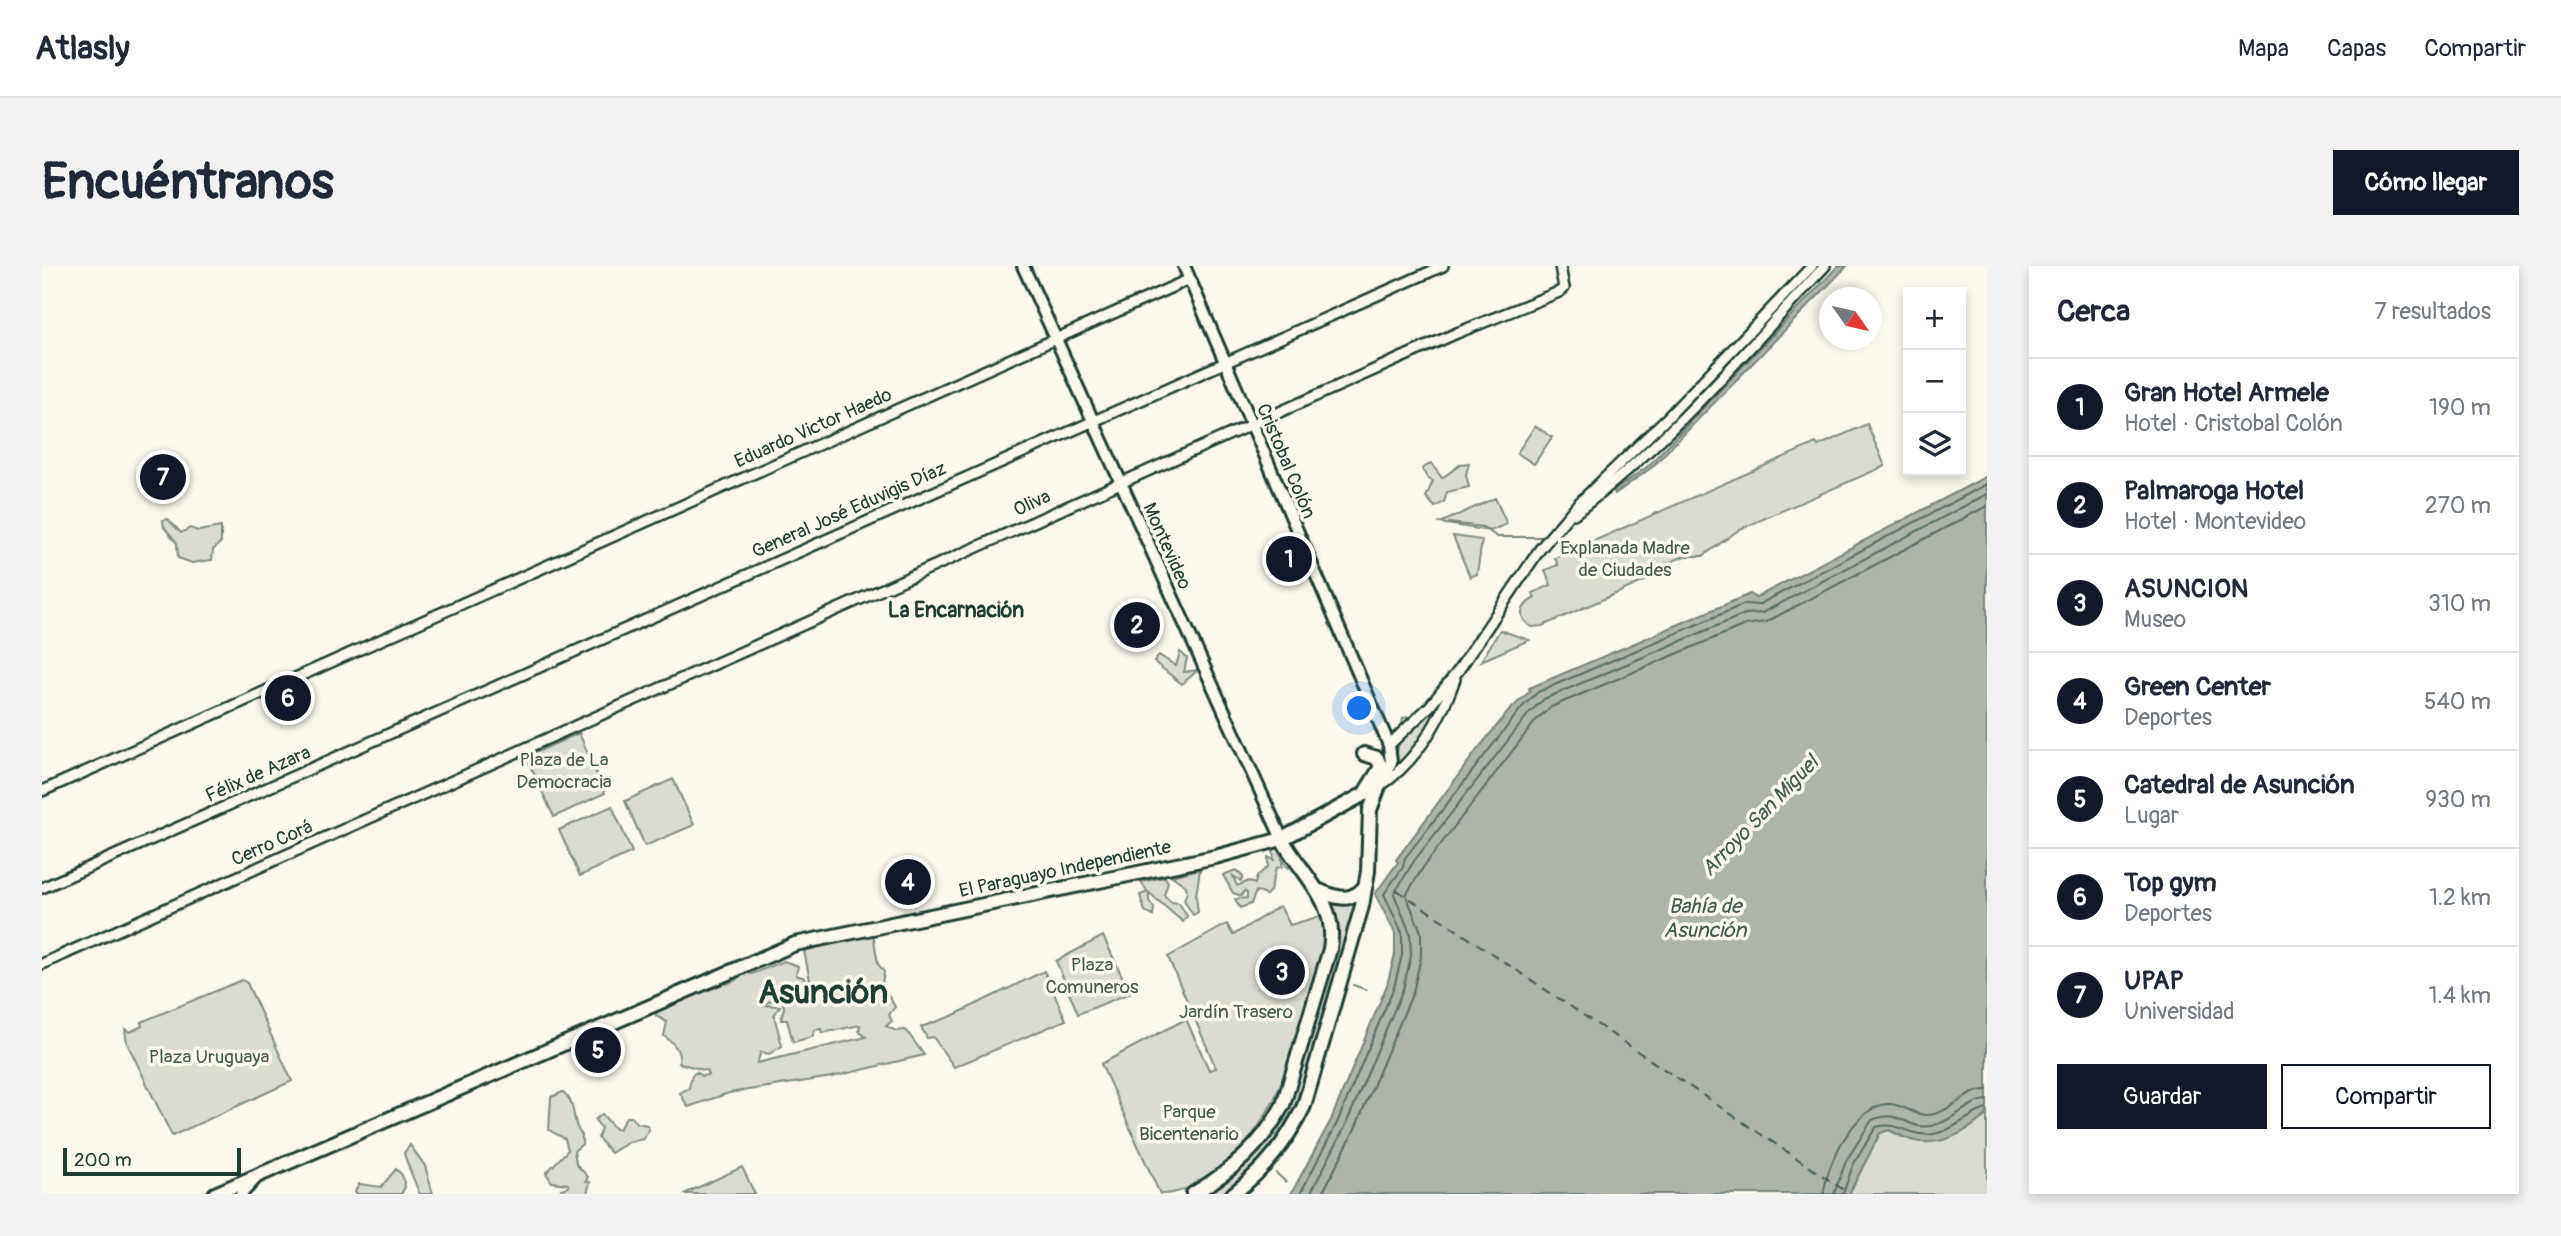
<!DOCTYPE html>
<html lang="es">
<head>
<meta charset="utf-8">
<style>
	body { margin:0; font-family:Pangolin,sans-serif; background:#f2f2f3; color:#1f2937 }
	.controls { position:absolute; right:21px; top:21px; display:grid; overflow:hidden; border-radius:0px; box-shadow:0 4px 10px #0003 }
	.controls button { width:63px; height:63px; display:grid; place-items:center; padding:0; border:0; border-bottom:2px solid #e0e1e3; background:#fff; color:#1f2937; font:35px sans-serif }
	.compass { position:absolute; left:1777px; top:21px; width:63px; height:63px; border-radius:50%; background:#fff; box-shadow:0 4px 10px #0003; rotate:124deg }
	.scale { position:absolute; left:21px; bottom:18px; width:178px; box-sizing:border-box; padding-left:7px; border:4px solid #1f3d34; border-top:0; font-size:19px; line-height:24px; white-space:nowrap; color:#1f3d34; -webkit-text-stroke:5px #fbf7ec; paint-order:stroke }
	.you { position:absolute; left:1318px; top:443px; width:24px; height:24px; margin:-18px; border:5px solid #fff; border-radius:50%; background:#1a73e8; box-shadow:0 0 0 10px #1a73e833 }
	.badge { display:grid; place-items:center; width:46px; height:46px; border-radius:50%; background:#111827; color:#fff; font-size:23px; font-weight:700 }
	.pin { position:absolute; translate:-50% -50%; border:4px solid #fff; box-shadow:0 2px 7px #0006 }
	.list { margin:0; padding:0; list-style:none }
	h2 { display:flex; justify-content:space-between; align-items:center; height:91px; margin:0; padding:0 28px; font-size:30px }
	h2 small { font-size:23px; font-weight:400; color:#747a83 }
	.list li { display:grid; grid-template-columns:46px 1fr auto; gap:21px; align-items:center; box-sizing:border-box; height:98px; padding:0 28px; border-top:2px solid #e0e1e3 }
	.list b { display:block; font-size:26px; white-space:nowrap }
	.list p { margin:0; font-size:23px; white-space:nowrap; color:#747a83 }
	.list em { font-size:23px; font-style:normal; color:#747a83 }
	.actions { display:flex; gap:14px; padding:21px 28px }
	.actions a { flex:1; padding:16px 0; border:2px solid #111827; border-radius:0px; text-align:center; font-size:24px; color:#111827 }
	.actions .main { background:#111827; color:#fff }
	.icon { flex:none; width:38px; height:38px; fill:none; stroke:currentColor; stroke-width:2; stroke-linecap:round; stroke-linejoin:round }
	.map { position:relative; flex:none; width:1945px; height:928px; overflow:hidden; border-radius:0px }
	header { display:flex; align-items:center; gap:42px; box-sizing:border-box; height:98px; padding:0 35px; background:#fff; border-bottom:2px solid #e0e1e3 }
	header strong { font-size:33px }
	nav { display:flex; gap:38px; margin-inline-start:auto; font-size:24px }
	.intro { display:flex; align-items:center; justify-content:space-between; box-sizing:border-box; height:168px; padding:0 42px }
	h1 { margin:0; font-size:49px }
	.button { padding:18px 32px; border-radius:0px; background:#111827; color:#fff; font-size:24px; font-weight:700 }
	main { display:flex; gap:42px; padding:0 42px }
	aside { flex:1; background:#fff; border-radius:0px; box-shadow:0 4px 10px #0003 }
	.map>svg:first-child { display:block }
	.green { fill:#dbdcd1; stroke:#7d8c82; stroke-width:2; fill-rule:evenodd }
	.water { fill:#adb4aa; stroke:#74847b; stroke-width:2 }
	.lines { fill:none; stroke-linecap:round; stroke-linejoin:round }
	.shore { stroke:#586d63; stroke-width:2 }
	.stream { stroke:#74847b; stroke-width:2 }
	.ferry { stroke:#425b52; stroke-width:2; stroke-dasharray:9 7; stroke-linecap:butt }
	.minor-casing { stroke:#1f3d34; stroke-width:14 }
	.major-casing { stroke:#1f3d34; stroke-width:16 }
	.highway-casing { stroke:#1f3d34; stroke-width:18 }
	.minor { stroke:#fbf7ec; stroke-width:9 }
	.major { stroke:#fbf7ec; stroke-width:10 }
	.highway { stroke:#fbf7ec; stroke-width:12 }
	.labels { text-anchor:middle; dominant-baseline:central; stroke-width:7; stroke-linejoin:round; paint-order:stroke }
	.street-label { font-size:19px; fill:#1f3d34; stroke:#fbf7ec }
	.park-label { font-size:19px; fill:#455d53; stroke:#fbf7ec }
	.neighbourhood-label { font-size:21px; font-weight:bold; fill:#1f3d34; stroke:#fbf7ec }
	.water-label { font-size:21px; font-style:italic; fill:#425b52; stroke:#fbf7ec }
	.town-label { font-size:33px; font-weight:bold; fill:#1f3d34; stroke:#fbf7ec }
</style>
</head>
<body>
<header>
<strong>Atlasly</strong>
<nav><a>Mapa</a><a>Capas</a><a>Compartir</a></nav>
</header>
<div class="intro"><h1>Encuéntranos</h1><a class="button">Cómo llegar</a></div>
<main>
<div class="map">
<svg width="1945" height="928" viewBox="0 0 1945 928">
	<rect width="100%" height="100%" fill="#fbf7ec"/>
	<filter id="ink" filterUnits="userSpaceOnUse"><feTurbulence type="fractalNoise" baseFrequency=".0143" numOctaves="2"/><feDisplacementMap in="SourceGraphic" scale="14" xChannelSelector="R" yChannelSelector="G"/><feConvolveMatrix kernelMatrix="1 2 1 2 8 2 1 2 1" color-interpolation-filters="sRGB"/></filter>
	<g filter="url(#ink)">
		<path class="green" d="M1825,158L1843,200L1698,263L1661,290H1643L1619,300L1612,311L1500,360L1490,361C1474,352 1479,339 1493,332L1491,327L1509,319L1503,304L1516,299L1513,292L1774,177L1776,180Z
			M1493,160L1510,171L1492,198L1475,187Z
			M1389,197L1400,212L1419,198L1427,197L1424,209L1427,221L1405,226L1402,236L1393,241L1384,231L1391,215L1386,213L1380,203Z
			M1453,232L1465,258L1448,265L1398,257Z
			M126,253L139,267L148,262L156,265L179,261V276L171,284L170,294L150,297L136,292L135,277L122,261L121,254Z
			M1411,270L1440,274L1435,308L1428,311Z
			M1458,364L1487,374L1439,395Z
			M1138,386L1145,392L1142,406L1156,404L1140,418L1112,396L1117,389L1134,400Z
			M1388,447L1393,451C1384,465 1370,494 1353,499L1361,452L1373,450V460Z
			M537,467L563,527L512,551L484,491Z
			M631,513L652,559L603,580L583,535Z
			M570,540L590,586L538,610L517,564Z
			M1242,581L1250,600L1246,602L1240,594V601L1234,602L1228,625L1224,629L1214,625L1209,638L1198,642L1193,633L1205,632V627L1202,625L1199,630L1191,627L1181,609L1194,604L1201,611L1199,615L1191,610L1195,620L1207,615L1213,618L1215,610L1226,601V591L1232,594L1231,584L1237,582V587L1241,592Z
			M1158,603L1154,630L1156,646L1151,649L1142,634L1145,626L1144,620L1130,610Z
			M1123,611L1126,616L1122,629L1129,636L1137,637L1145,650L1141,656L1107,627V635L1112,642L1111,650L1103,645L1098,629L1106,626L1099,616Z
			M1318,632L1250,849L1220,894L1203,911L1180,928H1160L1195,906L1231,864L1293,680L1294,650L1289,636L1305,638Z
			M1238,640L1248,659L1285,648L1284,673C1261,754 1243,856 1172,908C1155,920 1138,928 1118,928L1059,798L1144,753L1167,804L1174,802L1126,691L1185,658L1191,669Z
			M831,667L836,698L842,706L840,718L853,741L847,749L850,755L844,760L854,765L864,764L882,789L790,811L687,827L646,841L638,827L647,822L650,809L655,806L660,810L666,809L665,805L637,797C639,784 631,776 622,770L625,756L614,750L615,743L657,722L662,726L680,715L684,718L694,714L701,706L710,708L742,695L756,700L754,709L763,712V724L769,719L762,685ZM738,727L742,741L739,754H745L751,776L770,771L773,764L779,763L780,767L818,759L817,765L824,771L715,797L719,786L727,788L740,780L732,749L738,740L720,739L729,735L731,729L737,733Z
			M1061,670L1088,727L1036,748L1014,695Z
			M1002,705L1024,754L912,801L891,771L885,772L879,761L910,750Z
			M200,714L205,717L250,815L130,870L85,777L83,763L88,766L100,760L99,756Z
			M521,826C535,836 529,859 540,869V878L532,885L534,898L546,911L544,915L548,916L545,928H520L519,923L527,921L526,918L510,916L504,907L526,884L523,873L507,864L509,831Z
			M560,848L573,863H577L584,851H589L595,857L605,859L607,864L601,873L587,876L569,887L556,872L559,862L553,854Z
			M1945,848V928H1807L1838,867L1847,864L1860,871L1941,852Z
			M368,879L383,900L391,928H378C376,925 363,892 362,887Z
			M700,901L713,928H642Z
			M354,903L360,909L363,921L359,928H315L313,925L317,918L339,921Z"/>
		<path class="water" d="M1796,0H1805L1609,202L1573,228L1572,225L1606,200Z
			M1945,210V848C1927,865 1899,881 1873,875C1864,873 1856,867 1847,864L1838,867L1807,928H1249L1289,854L1345,719L1353,688V667L1333,628L1356,596L1354,594L1435,484L1466,446L1488,425L1487,422L1708,328L1713,332Z"/>
		<g class="lines">
			<path class="shore" d="M1258,928L1295,857L1352,721L1360,689V667L1342,628L1361,601L1363,592L1481,440L1496,426L1703,338L1716,339L1945,218
				M1268,928L1303,861L1361,723L1369,690L1368,667L1352,628L1372,595L1488,446L1502,433L1703,348L1720,347L1945,228
				M1280,928L1312,865L1371,726L1379,691V666L1364,629L1382,600L1495,453L1509,441L1703,359L1724,356L1945,240
				M1782,928C1783,899 1814,839 1846,838C1864,838 1874,853 1892,848C1912,843 1925,824 1945,824
				M1792,928L1804,895L1830,854C1858,842 1864,864 1889,860C1911,856 1927,835 1945,834
				M1801,928L1811,899L1834,861C1856,854 1869,872 1891,868C1912,865 1931,845 1945,843"/>
			<path class="stream" d="M1407,257L1441,261L1455,271H1502
				M1311,719L1325,724
				M1234,907L1244,916"/>
			<path class="ferry" d="M1355,624L1805,926"/>
			<defs>
				<path id="minor" d="M1532,248C1626,177 1703,86 1783,0
					M1347,479L1388,440L1416,405L1498,283L1536,238L1626,151L1770,0
					M1338,520C1375,495 1398,455 1413,413
					M0,525L1148,13
					M0,622L1401,0
					M0,698L1415,67L1517,26L1522,22L1518,0"/>
				<path id="major" d="M981,0L1240,573
					M1142,0L1347,479L1349,496L1337,520
					M199,928L214,912"/>
				<path id="highway" d="M1322,488L1335,492L1339,501L1324,525
					M1278,625C1296,633 1311,637 1324,619
					M173,928L753,678L1173,591L1240,573L1337,520
					M1151,928C1191,904 1219,880 1241,839L1288,683C1296,635 1261,611 1240,573
					M1191,928C1223,903 1244,877 1262,840L1320,640L1326,605L1328,544L1337,520"/>
			</defs>
			<use href="#minor" class="minor-casing"/>
			<use href="#major" class="major-casing"/>
			<use href="#highway" class="highway-casing"/>
			<use href="#minor" class="minor"/>
			<use href="#major" class="major"/>
			<use href="#highway" class="highway"/>
		</g>
	</g>
	<g class="labels">
		<g class="street-label">
			<text transform="translate(771 162) rotate(-24)">Eduardo Victor Haedo</text>
			<text transform="translate(1244 195) rotate(67)">Cristobal Colón</text>
			<text transform="translate(990 237) rotate(-25)">Oliva</text>
			<text transform="translate(807 244) rotate(-24)">General José Eduvigis Díaz</text>
			<text transform="translate(1125 280) rotate(66)">Montevideo</text>
			<text transform="translate(216 508) rotate(-24)">Félix de Azara</text>
			<text transform="translate(230 577) rotate(-24)">Cerro Corá</text>
			<text transform="translate(1023 603) rotate(-12)">El Paraguayo Independiente</text>
		</g>
		<g class="park-label">
			<text x="1583" y="282">Explanada Madre<tspan x="1583" dy="22">de Ciudades</tspan></text>
			<text x="522" y="494">Plaza de La<tspan x="522" dy="22">Democracia</tspan></text>
			<text x="1050" y="699">Plaza<tspan x="1050" dy="22">Comuneros</tspan></text>
			<text x="1194" y="746">Jardín Trasero</text>
			<text x="167" y="791">Plaza Uruguaya</text>
			<text x="1147" y="846">Parque<tspan x="1147" dy="22">Bicentenario</tspan></text>
		</g>
		<g class="neighbourhood-label">
			<text x="914" y="344">La Encarnación</text>
		</g>
		<g class="water-label">
			<text transform="translate(1718 550) rotate(-46)">Arroyo San Miguel</text>
			<text x="1663" y="640">Bahía de<tspan x="1663" dy="24">Asunción</tspan></text>
		</g>
		<g class="town-label">
			<text x="781" y="726">Asunción</text>
		</g>
	</g>
</svg>
<div class="controls">
<button>+</button>
<button>−</button>
<button><svg class="icon" aria-label="layers" viewBox="0 0 24 24"><path d="M12 4l9 5-9 5-9-5zM3 14l9 5 9-5"/></svg></button>
</div>
<svg class="compass" viewBox="-18 -18 36 36"><path d="M0-13l5 13h-10z" fill="#e53935"/><path d="M0 13l5-13h-10z" fill="#747a83"/></svg>
<div class="scale">200 m</div>
<div class="you"></div>
<div class="pin badge" style="left:1247px;top:293px">1</div>
<div class="pin badge" style="left:1095px;top:359px">2</div>
<div class="pin badge" style="left:1240px;top:706px">3</div>
<div class="pin badge" style="left:866px;top:616px">4</div>
<div class="pin badge" style="left:556px;top:784px">5</div>
<div class="pin badge" style="left:246px;top:432px">6</div>
<div class="pin badge" style="left:121px;top:211px">7</div>
</div>
<aside>
<h2>Cerca<small>7 resultados</small></h2>
<ul class="list">
<li><span class="badge">1</span><div><b>Gran Hotel Armele</b><p>Hotel · Cristobal Colón</p></div><em>190 m</em></li>
<li><span class="badge">2</span><div><b>Palmaroga Hotel</b><p>Hotel · Montevideo</p></div><em>270 m</em></li>
<li><span class="badge">3</span><div><b>ASUNCION</b><p>Museo</p></div><em>310 m</em></li>
<li><span class="badge">4</span><div><b>Green Center</b><p>Deportes</p></div><em>540 m</em></li>
<li><span class="badge">5</span><div><b>Catedral de Asunción</b><p>Lugar</p></div><em>930 m</em></li>
<li><span class="badge">6</span><div><b>Top gym</b><p>Deportes</p></div><em>1.2 km</em></li>
<li><span class="badge">7</span><div><b>UPAP</b><p>Universidad</p></div><em>1.4 km</em></li>
</ul>
<div class="actions"><a class="main">Guardar</a><a>Compartir</a></div>
</aside>
</main>
</body>
</html>
